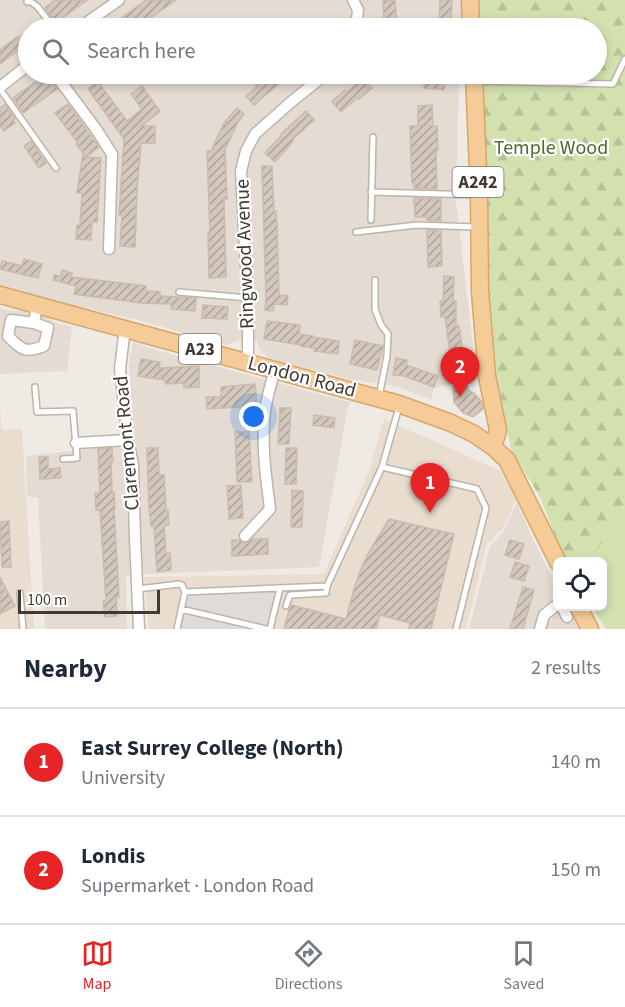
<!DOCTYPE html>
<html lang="en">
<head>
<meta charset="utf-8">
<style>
	body { margin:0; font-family:"Source Sans 3",sans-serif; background:#f6f6f7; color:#1f2937 }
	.controls { position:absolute; right:18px; bottom:18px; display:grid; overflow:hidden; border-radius:9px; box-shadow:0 3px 9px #0003 }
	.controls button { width:54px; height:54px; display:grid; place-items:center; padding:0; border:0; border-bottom:2px solid #e0e1e3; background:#fff; color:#1f2937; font:30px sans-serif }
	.scale { position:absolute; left:18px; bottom:15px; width:142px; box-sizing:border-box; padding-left:6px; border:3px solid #413a34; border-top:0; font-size:16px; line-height:21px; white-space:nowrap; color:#413a34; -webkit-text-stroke:4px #fff; paint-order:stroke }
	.you { position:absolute; left:254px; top:417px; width:21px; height:21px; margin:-15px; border:4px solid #fff; border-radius:50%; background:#1a73e8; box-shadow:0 0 0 9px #1a73e833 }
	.badge { display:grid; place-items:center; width:39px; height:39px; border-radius:50%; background:#e62425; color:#fff; font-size:20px; font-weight:700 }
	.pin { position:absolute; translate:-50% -50px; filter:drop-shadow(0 2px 3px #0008) }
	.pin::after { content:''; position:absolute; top:32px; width:21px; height:18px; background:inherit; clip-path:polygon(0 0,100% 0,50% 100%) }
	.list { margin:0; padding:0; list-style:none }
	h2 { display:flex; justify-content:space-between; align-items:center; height:78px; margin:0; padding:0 24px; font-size:26px }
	h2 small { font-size:20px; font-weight:400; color:#747a83 }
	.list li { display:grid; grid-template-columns:39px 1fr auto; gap:18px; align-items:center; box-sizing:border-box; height:108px; padding:0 24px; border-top:2px solid #e0e1e3 }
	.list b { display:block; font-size:22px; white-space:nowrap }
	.list p { margin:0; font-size:20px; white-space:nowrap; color:#747a83 }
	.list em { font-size:20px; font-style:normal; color:#747a83 }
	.icon { flex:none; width:33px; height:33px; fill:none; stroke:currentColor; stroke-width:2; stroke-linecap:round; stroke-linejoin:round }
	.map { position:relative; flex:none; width:625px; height:629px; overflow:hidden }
	.search { position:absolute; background:#fff; box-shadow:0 3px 9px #0003; left:18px; right:18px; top:18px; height:66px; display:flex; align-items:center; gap:15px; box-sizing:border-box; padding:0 21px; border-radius:33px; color:#747a83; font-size:22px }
	.sheet { height:294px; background:#fff }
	nav { display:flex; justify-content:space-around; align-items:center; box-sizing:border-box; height:84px; border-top:2px solid #e0e1e3; background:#fff; font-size:16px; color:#747a83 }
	nav a { display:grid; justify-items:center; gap:3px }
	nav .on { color:#e62425 }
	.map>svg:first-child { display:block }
	.residential { fill:#e4dbd2 }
	.education { fill:#e8ddcf }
	.grass { fill:#d3e1af }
	.forest { fill:url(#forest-firs) }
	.parking { fill:#dedbd9 }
	.building { fill:url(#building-hatch); stroke:#cbbbae; stroke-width:1.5 }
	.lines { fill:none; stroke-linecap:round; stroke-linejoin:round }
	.lane-casing { stroke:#bdb4aa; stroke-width:8 }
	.street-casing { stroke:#bdb4aa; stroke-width:13 }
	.primary-casing { stroke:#d8a66a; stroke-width:19 }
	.lane { stroke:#fff; stroke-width:5 }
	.street { stroke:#fff; stroke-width:10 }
	.primary { stroke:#f5cc98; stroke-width:16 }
	.labels { text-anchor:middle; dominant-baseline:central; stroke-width:4.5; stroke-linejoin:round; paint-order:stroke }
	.shield { fill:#fff; stroke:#7a7571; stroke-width:1.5 }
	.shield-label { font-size:18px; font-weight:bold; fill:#413a34 }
	.park-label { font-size:20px; fill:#4f6d2d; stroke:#fff }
	.street-label { font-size:20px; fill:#413a34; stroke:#fff }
</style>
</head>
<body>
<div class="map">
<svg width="625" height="629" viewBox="0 0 625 629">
	<defs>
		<pattern id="forest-firs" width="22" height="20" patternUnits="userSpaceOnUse" patternTransform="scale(1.5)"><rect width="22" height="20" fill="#d3e1af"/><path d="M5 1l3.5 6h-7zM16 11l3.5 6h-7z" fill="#b6c297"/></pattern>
		<pattern id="building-hatch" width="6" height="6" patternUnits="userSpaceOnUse" patternTransform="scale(1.5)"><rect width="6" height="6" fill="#d4c7bd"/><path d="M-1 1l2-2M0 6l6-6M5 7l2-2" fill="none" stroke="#aea39a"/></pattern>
	</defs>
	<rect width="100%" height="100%" fill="#f0eae4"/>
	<path class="residential" d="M0,0H463L462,28H28V74H460L458,112L456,201L477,379L434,388L431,400L397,386L352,380L270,359L261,352L257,342L240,339L227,345L138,320L15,292L0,287Z
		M0,308L11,311H34L56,323L72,327L67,371L0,374Z
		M133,342L163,352L349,402L319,567L126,575L127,629H45L38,498L27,496L26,456L134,444L129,365Z
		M517,502L532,537L557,588L558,606L567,607L579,629H469L490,546L504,531Z"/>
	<path class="education" d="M0,411L2,430L22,429L34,629H0Z
		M384,419L501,471L516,499L504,528L500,532L499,531L490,542H487L466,629H149L144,577L324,574L370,469Z"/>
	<path class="grass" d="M625,506V629H606L592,607L602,606V562H578L595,554Z"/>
	<path class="forest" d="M470,0H625V506L595,554L578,561H566L539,495L511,450L480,291L474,74H596V28H471Z"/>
	<path class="parking" d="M278,589L268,629H179L186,593Z"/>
	<path class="building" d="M55,0H87L56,23L45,8Z
		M146,0H176L152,17L154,21L146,27L144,24L139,28H108Z
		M383,0H395L397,24L384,25Z
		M440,0H452L451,28H439Z
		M28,30V43L0,64V50L17,37L18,38Z
		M48,74L57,89L23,113L13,98L47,74Z
		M271,74H290L254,105L246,96L257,87L256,86Z
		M426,74H445L444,90L424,88Z
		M363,78L372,88L359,99L358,97L341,112L332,101L345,90L347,92Z
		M98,82L127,121L142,109L131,94L142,86L160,111L142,126H155V143H141L137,191L135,247L120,246L122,215H119L124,139L88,89Z
		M5,104L15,119L13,121L15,123L4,131L0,126V108Z
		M68,104L99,147L86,157L101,158L97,222H92L91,240L76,239L77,225H80L82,193H77L83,153L76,144L78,143L55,113Z
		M432,105L433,126H437L438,150H436L437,189L414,188V183H412L410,126H418V106Z
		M237,108L244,114L238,122L225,150L227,199H224L226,277L209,278L208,232H210L207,151H211L224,123Z
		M306,111L314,120L293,139L294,140L275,162L265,153L280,137V136L283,132Z
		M31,141L46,163L39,168L24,146Z
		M262,166H272L274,212L276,211L277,223L279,295L288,296L287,305L274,304L273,311L265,310L266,299Z
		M414,198L441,199V221L427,220L426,217H415Z
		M427,230L441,231L442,266L428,267Z
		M24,259L42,264L38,278L0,269L2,261L22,266Z
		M62,270L72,273L71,277L146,286V291L160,292V296L196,298L195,311L171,309V304L141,303L74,294L76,286L53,280L54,275L61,276Z
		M444,276L454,277L453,301H456V326H459L468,390L474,393L482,402L483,409L473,417L463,413L454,402L453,387H455L445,317H441L440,301H443Z
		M203,305L228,307L227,319L202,318Z
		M267,321L300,325L299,334L313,336V337L339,341L338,354L314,351L315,348L301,346V345L264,339Z
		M355,340L383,346L377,370L350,364Z
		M396,358L407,360L406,365L438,376L434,387L404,376L393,375Z
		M141,359L160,362L159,368L199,366V387L184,388V383L166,384L165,380L138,376Z
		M255,384L257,406L207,409L206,397H221V387Z
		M280,408H291L289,444H278Z
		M314,415L335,418L334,428L313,425Z
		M235,432H249L252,482H237Z
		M112,448L113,462H111L112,492H114L115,509H114L119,597H116L117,616L105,617L103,601H106L100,510H96L95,493H100L98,449Z
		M147,448H158L159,475H164L166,510H168L169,525L164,526L166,553H170L171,570L157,572L154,526H151L149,507Z
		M286,448H297L296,484H285Z
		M39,457H48V469L60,468L61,478L40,479Z
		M241,485L243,518L229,519L227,486Z
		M292,490L303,491L302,527H291Z
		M389,519L454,534L431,629H409L410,623L380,615L376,629H284L289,610L292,605L346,619L354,589L362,566L370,550Z
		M9,521L11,567H2L0,522Z
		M252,539H268V554L232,556V540H239L243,543H247Z
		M510,540L524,544L519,559L505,555Z
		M515,562L529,566L524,581L510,577Z
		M0,577L15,606L0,614Z
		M523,587L534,590L526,618L523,629H510Z"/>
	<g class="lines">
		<defs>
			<path id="lane" d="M27,2L29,1L37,6L54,28
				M476,81L613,84L625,59
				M0,89L56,168
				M371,192L478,195
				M371,220L373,137
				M356,232L417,225L477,227
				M375,280V309L381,325L388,334L387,356L379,397
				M179,292L248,298
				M35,387L37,412L73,411L77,458L63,459
				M382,467L477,489L486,508L456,629
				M138,589L179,584L182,585L185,592
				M20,593L23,629
				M286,606L290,595L326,593L327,586
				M181,609L266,629
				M177,629L185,592L327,586L382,467L399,407
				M270,629L280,588"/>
			<path id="street" d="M353,0L358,10L356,28
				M79,28L119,0
				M55,74L96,129L112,154L109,249
				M0,87L28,65
				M34,323L48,328L44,346C26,353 22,351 8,336L11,320L34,323L37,305
				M125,328L120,369L128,440L133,465L135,538L139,629
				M248,362V305L241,171L246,151L255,134L291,102L326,74
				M76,443L128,440
				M245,536L270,509C266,477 261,444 265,411C267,397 271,383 275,370
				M562,606L567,617
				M540,629L544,615L558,604"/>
			<path id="primary" d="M470,0L471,28
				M474,74L479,195L480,291L487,376L498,430L493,447
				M0,295L399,404L451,423L474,434L493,447L507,460L558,562
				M578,606L590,629"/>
		</defs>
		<use href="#lane" class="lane-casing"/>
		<use href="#street" class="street-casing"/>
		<use href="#primary" class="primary-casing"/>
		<use href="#lane" class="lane"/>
		<use href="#street" class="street"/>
		<use href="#primary" class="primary"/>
	</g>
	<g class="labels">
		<g class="shield">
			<rect x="452.5" y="167" width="51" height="30" rx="4.5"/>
			<rect x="179" y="334" width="42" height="30" rx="4.5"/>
		</g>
		<g class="shield-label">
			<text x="478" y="182">A242</text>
			<text x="200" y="349">A23</text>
		</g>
		<g class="park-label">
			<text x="551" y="148">Temple Wood</text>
		</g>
		<g class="street-label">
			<text transform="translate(245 254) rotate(-92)">Ringwood Avenue</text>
			<text transform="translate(302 377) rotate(15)">London Road</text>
			<text transform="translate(127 443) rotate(-95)">Claremont Road</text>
		</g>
	</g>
</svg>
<div class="controls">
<button><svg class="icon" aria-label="locate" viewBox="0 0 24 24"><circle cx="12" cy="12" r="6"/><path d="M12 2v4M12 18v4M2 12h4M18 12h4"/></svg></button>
</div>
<div class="scale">100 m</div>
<div class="you"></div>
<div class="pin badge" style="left:430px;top:513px">1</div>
<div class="pin badge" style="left:460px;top:397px">2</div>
<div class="search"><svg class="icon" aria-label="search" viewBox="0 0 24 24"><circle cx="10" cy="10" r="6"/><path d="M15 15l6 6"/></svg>Search here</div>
</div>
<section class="sheet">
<h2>Nearby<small>2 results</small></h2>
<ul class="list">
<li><span class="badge">1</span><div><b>East Surrey College (North)</b><p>University</p></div><em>140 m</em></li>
<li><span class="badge">2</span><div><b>Londis</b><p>Supermarket · London Road</p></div><em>150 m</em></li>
</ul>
</section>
<nav>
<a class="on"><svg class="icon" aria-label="map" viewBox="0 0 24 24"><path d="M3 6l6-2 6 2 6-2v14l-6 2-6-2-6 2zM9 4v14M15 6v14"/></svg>Map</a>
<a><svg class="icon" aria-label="directions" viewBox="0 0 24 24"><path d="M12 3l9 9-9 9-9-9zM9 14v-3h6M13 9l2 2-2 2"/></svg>Directions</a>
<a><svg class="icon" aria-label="saved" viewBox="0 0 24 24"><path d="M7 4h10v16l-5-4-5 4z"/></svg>Saved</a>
</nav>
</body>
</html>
